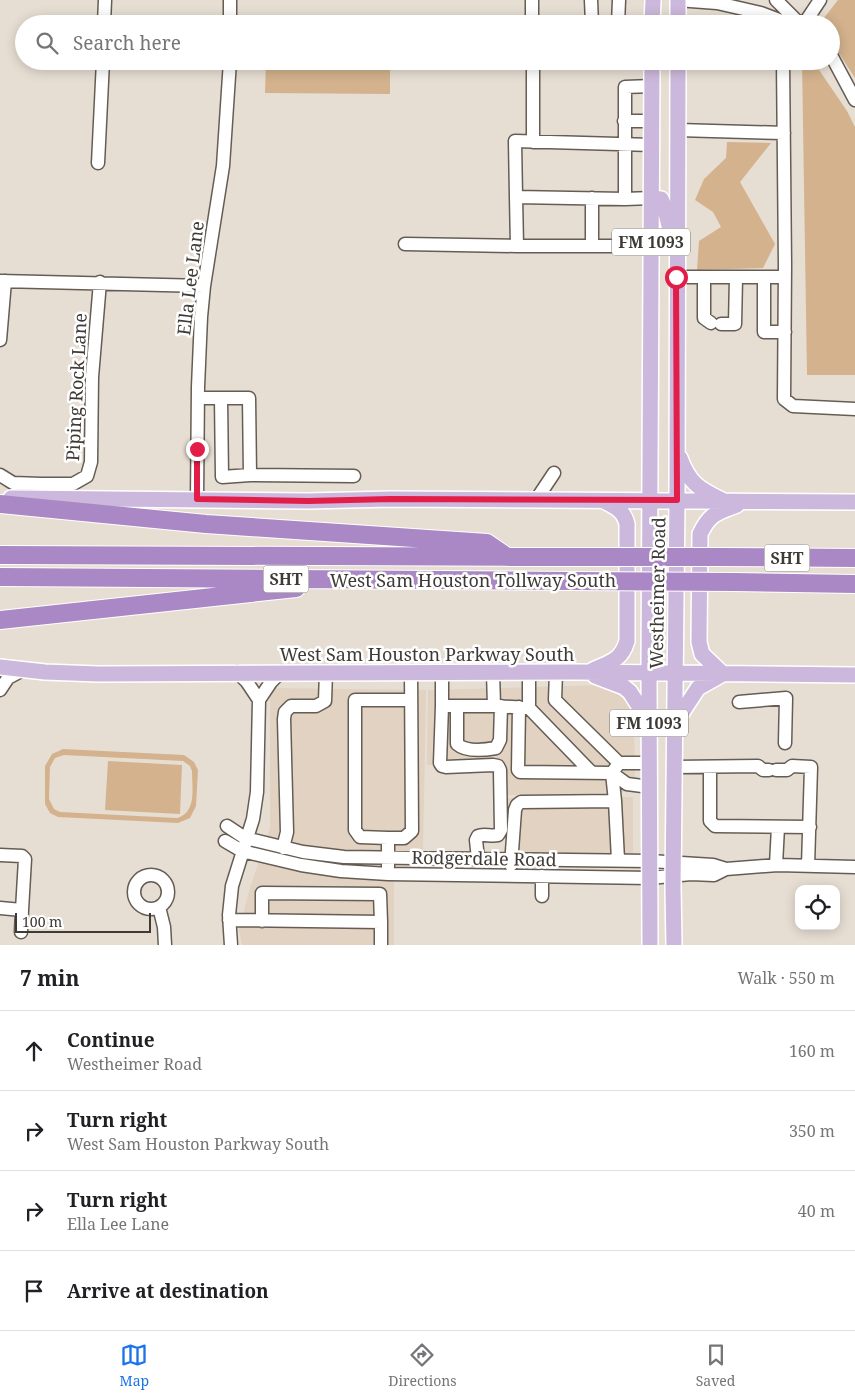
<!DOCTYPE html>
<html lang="en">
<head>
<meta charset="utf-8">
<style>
	body { margin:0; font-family:"Noto Serif",serif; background:#f2f2f2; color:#202124 }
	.controls { position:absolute; right:15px; bottom:15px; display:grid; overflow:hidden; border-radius:10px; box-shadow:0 2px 12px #0003 }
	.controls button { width:45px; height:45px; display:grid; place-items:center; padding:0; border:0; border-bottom:1px solid #e0e0e0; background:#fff; color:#202124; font:25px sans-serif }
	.scale { position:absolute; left:15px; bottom:12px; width:136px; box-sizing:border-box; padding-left:5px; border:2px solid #3e3a36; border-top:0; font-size:14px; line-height:18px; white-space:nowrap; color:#3e3a36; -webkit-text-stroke:4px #fff; paint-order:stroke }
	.stop { position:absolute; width:15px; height:15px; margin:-11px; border:4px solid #e11d48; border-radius:50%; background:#fff }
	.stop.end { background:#e11d48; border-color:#fff; box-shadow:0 1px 5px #0008 }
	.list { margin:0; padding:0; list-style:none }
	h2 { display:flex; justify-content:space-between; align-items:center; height:65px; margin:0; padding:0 20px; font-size:21px }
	h2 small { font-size:16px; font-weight:400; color:#757577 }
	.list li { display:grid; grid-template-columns:32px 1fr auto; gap:15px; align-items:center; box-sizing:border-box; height:80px; padding:0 20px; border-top:1px solid #e0e0e0 }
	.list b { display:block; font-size:19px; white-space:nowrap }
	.list p { margin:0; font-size:16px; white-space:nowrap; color:#757577 }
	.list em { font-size:16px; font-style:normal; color:#757577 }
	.icon { flex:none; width:28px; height:28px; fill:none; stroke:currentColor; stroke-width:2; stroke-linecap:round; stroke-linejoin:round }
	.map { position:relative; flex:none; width:855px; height:945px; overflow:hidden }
	.search { position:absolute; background:#fff; box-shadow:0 2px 12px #0003; left:15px; right:15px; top:15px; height:55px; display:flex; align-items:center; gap:12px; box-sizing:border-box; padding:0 18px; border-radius:28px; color:#757577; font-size:19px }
	.sheet { height:385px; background:#fff }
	nav { display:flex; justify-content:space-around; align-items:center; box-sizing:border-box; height:70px; border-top:1px solid #e0e0e0; background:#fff; font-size:14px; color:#757577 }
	nav a { display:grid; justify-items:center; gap:2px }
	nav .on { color:#1a73e8 }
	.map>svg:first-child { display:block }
	.built { fill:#e1d2c2 }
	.green { fill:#d3b28d; fill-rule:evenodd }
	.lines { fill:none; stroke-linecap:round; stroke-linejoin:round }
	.minor-casing { stroke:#655d54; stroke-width:15 }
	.major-casing { stroke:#fff; stroke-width:18 }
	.highway-casing { stroke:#fff; stroke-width:20 }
	.minor { stroke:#fff; stroke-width:12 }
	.major { stroke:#ccb8dc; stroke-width:15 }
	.highway { stroke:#aa88c5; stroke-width:18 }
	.highway-bridge-casing { stroke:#fff; stroke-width:20; stroke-linecap:butt }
	.highway-bridge { stroke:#aa88c5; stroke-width:18 }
	.route { stroke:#e11d48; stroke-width:6 }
	.labels { text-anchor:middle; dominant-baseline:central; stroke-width:5; stroke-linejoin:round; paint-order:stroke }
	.shield { fill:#fff; stroke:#787572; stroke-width:1 }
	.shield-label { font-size:16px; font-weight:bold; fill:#3e3a36 }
	.street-label { font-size:18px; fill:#3e3a36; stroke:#fff }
</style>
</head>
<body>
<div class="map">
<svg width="855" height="945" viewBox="0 0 855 945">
	<rect width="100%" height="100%" fill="#e7ded3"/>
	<path class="built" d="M601,685L614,690L634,710L635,792L505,795L504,764L427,765L428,690Z
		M270,688L426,690L423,853H394V945H242L239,930L249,891L270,828Z
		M633,797V854L506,853L505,798Z"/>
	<path class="green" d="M838,0H855V78L831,41V24L820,23Z
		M266,18L390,19V24H266Z
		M266,61H390V94L265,93Z
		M802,61H813L847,111L855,127V375H807Z
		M727,142L771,143L740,182L775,244L763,268L697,270L699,241L721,227L713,212L695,200L704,179L726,158Z
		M63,749L184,755L194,762L198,770L196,806L190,818L178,823L58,817L50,813L45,804V766L52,754ZM64,755L183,761L190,766L192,771C192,788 197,812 177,818L60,812L54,809L49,799L50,767L55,758Z
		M108,761L182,765L180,814L105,810Z"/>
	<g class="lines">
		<defs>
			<path id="minor" d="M230,0V24
				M532,0V24
				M591,0L592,24
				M677,0L717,3L761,13L790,24
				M776,0L800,24
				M104,24L105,0
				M618,24L619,0
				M804,24L820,0
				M831,55L855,100
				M533,61V142
				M783,61L785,266L784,399L793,406L855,409
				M624,121H652
				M678,130L784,133
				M98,163L103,61
				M516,197L515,141L652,145
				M592,198V246
				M652,198L625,199V87L652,86
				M625,199L516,197L517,246H651
				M405,244L517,246
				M677,277H785
				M764,277V332H785
				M704,278V318L711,323
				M0,281L204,286
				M721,324H735L736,278
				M0,340L5,281
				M198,398H249L250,475L354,476
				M221,398L222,477L250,475
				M0,475L13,483L41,484H73L87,476L91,462L92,377L100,282
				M197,499L198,387L201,317L204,286L223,166L230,61
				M536,500L554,473
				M237,672L247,682L259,700
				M442,672V706H494
				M493,672L494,706L529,708V672
				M556,672L555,700L619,763
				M0,690L8,678L23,670
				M739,702L786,698L785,743
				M442,706L440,763L442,766L446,767L493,765L498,766L500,770L501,830L498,835C491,837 484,833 478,836L476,840L478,859
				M457,706V744C466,752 485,750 496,748L500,740L501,706
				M519,707L518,770L520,772L612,773L627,784L650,787
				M529,708L592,773
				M674,767L758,766L763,770H769
				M710,767V821L715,826L810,827
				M776,770H787L792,766L811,767L808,866
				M615,801L612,773L619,763H650
				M227,826L245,838L303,852L344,857L650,861L713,865L726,869
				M388,838L360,837L355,830V700H411
				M225,841L242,851L301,865L341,871L388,874L650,878L691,874L714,875L726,869L778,865L855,867
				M283,848L287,832L284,719L285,712L291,706H316L325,701L326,672
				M0,855L22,856L25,859L22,910L0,908
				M511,865L515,810L517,805L521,802L615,801L618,860
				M776,865L778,827
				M388,867V838H404L412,831L411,672
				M134 892a17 17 0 1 1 34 0a17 17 0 1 1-34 0Z
				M542,876V896
				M159,907L164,927L165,945
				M229,920L381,922V945
				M262,921V893L380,894L381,922
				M21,932L22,910
				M231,945L229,915L232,886L253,819L257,792L259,700L271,682L281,672"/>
			<path id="major" d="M652,24L653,0
				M678,24V0
				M652,198L661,199C665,204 669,229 672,237
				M680,458C689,483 699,489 722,500
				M11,498L308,501L391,499L855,502
				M0,667L45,672L98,674L577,672L855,675
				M593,670C610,662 621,661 627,641V524C624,511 616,507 604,501
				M595,676L624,687L630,692L649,722
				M675,723L698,688L723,674L702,654L699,642L700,534C710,513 717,513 737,505
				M650,945L649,673L652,61
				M674,945L673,887L677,500L678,61"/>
			<path id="highway" d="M0,504L206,524L487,543L507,557
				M0,555L584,557
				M720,557L855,558
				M0,577L572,581
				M735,582L855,584
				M0,620L296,588"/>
		</defs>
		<use href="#minor" class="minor-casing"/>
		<use href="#major" class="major-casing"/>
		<use href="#highway" class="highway-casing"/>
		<use href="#minor" class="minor"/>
		<use href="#major" class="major"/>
		<use href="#highway" class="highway"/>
		<defs>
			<path id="highway-bridge" d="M584,557H720
				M572,581L735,582"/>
		</defs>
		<use href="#highway-bridge" class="highway-bridge-casing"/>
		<use href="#highway-bridge" class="highway-bridge"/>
	</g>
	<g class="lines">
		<path class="route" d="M197,449V499L308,501L391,499L677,500L676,277"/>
	</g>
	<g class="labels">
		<g class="shield">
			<rect x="612" y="228.5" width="78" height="27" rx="4"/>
			<rect x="764.5" y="544.5" width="45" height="27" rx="4"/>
			<rect x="263.5" y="565.5" width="45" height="27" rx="4"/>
			<rect x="610" y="709.5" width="78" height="27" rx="4"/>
		</g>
		<g class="shield-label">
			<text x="651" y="242">FM 1093</text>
			<text x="787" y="558">SHT</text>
			<text x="286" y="579">SHT</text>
			<text x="649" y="723">FM 1093</text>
		</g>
		<g class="street-label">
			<text transform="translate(190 278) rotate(-83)">Ella Lee Lane</text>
			<text transform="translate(76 387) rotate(-87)">Piping Rock Lane</text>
			<text x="473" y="580">West Sam Houston Tollway South</text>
			<text transform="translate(657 593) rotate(-89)">Westheimer Road</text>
			<text x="427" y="654">West Sam Houston Parkway South</text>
			<text transform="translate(484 858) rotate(1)">Rodgerdale Road</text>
		</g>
	</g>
</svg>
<div class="controls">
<button><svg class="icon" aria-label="locate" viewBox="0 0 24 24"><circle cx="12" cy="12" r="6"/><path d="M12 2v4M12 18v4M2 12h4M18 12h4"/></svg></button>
</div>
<div class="scale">100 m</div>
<div class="stop" style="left:676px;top:277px"></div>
<div class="stop end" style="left:197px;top:449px"></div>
<div class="search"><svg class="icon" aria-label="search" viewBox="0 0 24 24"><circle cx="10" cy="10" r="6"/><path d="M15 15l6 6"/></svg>Search here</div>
</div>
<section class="sheet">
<h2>7 min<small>Walk · 550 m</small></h2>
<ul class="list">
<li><svg class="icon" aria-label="ahead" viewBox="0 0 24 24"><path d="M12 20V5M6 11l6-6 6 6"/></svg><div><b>Continue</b><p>Westheimer Road</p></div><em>160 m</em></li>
<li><svg class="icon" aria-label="right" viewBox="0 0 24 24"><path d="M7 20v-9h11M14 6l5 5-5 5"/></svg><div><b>Turn right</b><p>West Sam Houston Parkway South</p></div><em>350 m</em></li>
<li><svg class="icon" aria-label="right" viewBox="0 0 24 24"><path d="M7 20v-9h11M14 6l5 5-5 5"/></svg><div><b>Turn right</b><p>Ella Lee Lane</p></div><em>40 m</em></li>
<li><svg class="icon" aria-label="arrive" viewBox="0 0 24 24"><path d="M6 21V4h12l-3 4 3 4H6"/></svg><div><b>Arrive at destination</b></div></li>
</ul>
</section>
<nav>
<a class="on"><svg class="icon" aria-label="map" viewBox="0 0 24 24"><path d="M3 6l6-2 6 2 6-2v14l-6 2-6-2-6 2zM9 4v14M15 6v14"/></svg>Map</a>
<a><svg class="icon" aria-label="directions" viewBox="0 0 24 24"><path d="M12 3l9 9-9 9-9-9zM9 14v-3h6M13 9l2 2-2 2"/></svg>Directions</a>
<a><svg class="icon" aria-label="saved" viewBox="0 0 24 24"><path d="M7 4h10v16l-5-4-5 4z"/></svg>Saved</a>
</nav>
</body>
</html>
